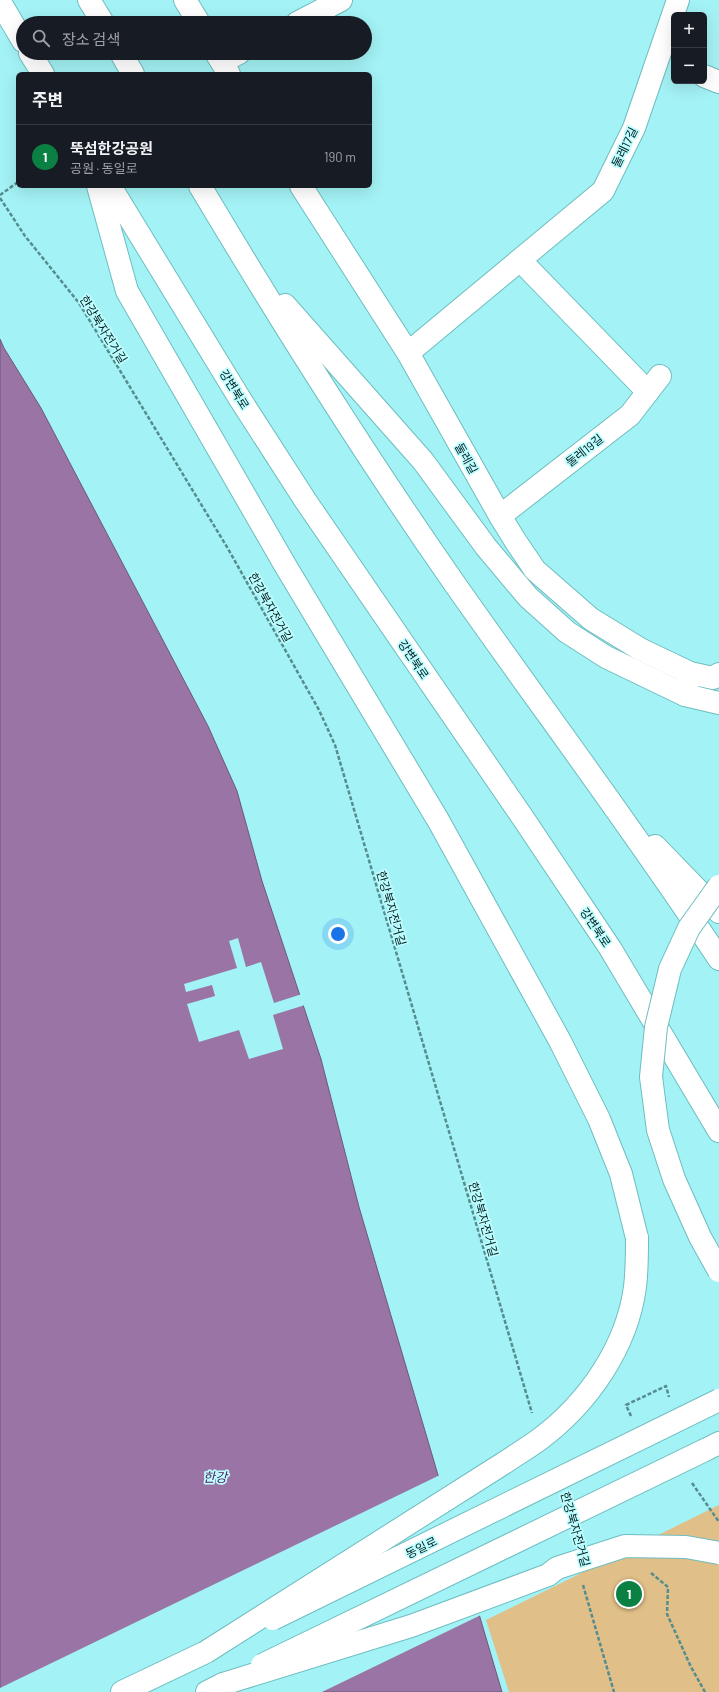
<!DOCTYPE html>
<html lang="ko">
<head>
<meta charset="utf-8">
<style>
	body { margin:0; font-family:Barlow,"Noto Sans KR",sans-serif; background:#242831; color:#f1f3f6 }
	.controls { position:absolute; right:12px; top:12px; display:grid; overflow:hidden; border-radius:6px; box-shadow:0 4px 16px #0002 }
	.controls button { width:36px; height:36px; display:grid; place-items:center; padding:0; border:0; border-bottom:1px solid #363941; background:#171b24; color:#f1f3f6; font:20px sans-serif }
	.you { position:absolute; left:338px; top:934px; width:14px; height:14px; margin:-10px; border:3px solid #fff; border-radius:50%; background:#1a73e8; box-shadow:0 0 0 6px #1a73e833 }
	.badge { display:grid; place-items:center; width:26px; height:26px; border-radius:50%; background:#0b8043; color:#fff; font-size:13px; font-weight:700 }
	.pin { position:absolute; translate:-50% -50%; border:2px solid #fff; box-shadow:0 1px 4px #0006 }
	.list { margin:0; padding:0; list-style:none }
	h2 { display:flex; justify-content:space-between; align-items:center; height:52px; margin:0; padding:0 16px; font-size:17px }
	h2 small { font-size:13px; font-weight:400; color:#9ea1a6 }
	.list li { display:grid; grid-template-columns:26px 1fr auto; gap:12px; align-items:center; box-sizing:border-box; height:64px; padding:0 16px; border-top:1px solid #363941 }
	.list b { display:block; font-size:15px; white-space:nowrap }
	.list p { margin:0; font-size:13px; white-space:nowrap; color:#9ea1a6 }
	.list em { font-size:13px; font-style:normal; color:#9ea1a6 }
	.icon { flex:none; width:22px; height:22px; fill:none; stroke:currentColor; stroke-width:2; stroke-linecap:round; stroke-linejoin:round }
	.map { position:relative; flex:none; width:719px; height:1692px; overflow:hidden }
	.search { position:absolute; background:#171b24; box-shadow:0 4px 16px #0002; left:16px; top:16px; width:356px; height:44px; display:flex; align-items:center; gap:10px; box-sizing:border-box; padding:0 14px; border-radius:22px; color:#9ea1a6; font-size:15px }
	.panel { position:absolute; background:#171b24; box-shadow:0 4px 16px #0002; left:16px; top:72px; width:356px; height:116px; border-radius:6px }
	.map>svg:first-child { display:block }
	.green { fill:#e1bf88 }
	.water { fill:#9974a4; stroke:#6b5a7c }
	.pier { fill:#a3f2f5 }
	.lines { fill:none; stroke-linecap:round; stroke-linejoin:round }
	.minor-casing { stroke:#6ebdc0; stroke-width:24 }
	.primary-casing { stroke:#6ebdc0; stroke-width:24 }
	.trunk-casing { stroke:#6ebdc0; stroke-width:24 }
	.path { stroke:#558c8e; stroke-width:2.5; stroke-dasharray:4 2; stroke-linecap:butt }
	.minor { stroke:#fff; stroke-width:22 }
	.primary { stroke:#fff; stroke-width:22 }
	.trunk { stroke:#fff; stroke-width:22 }
	.primary-bridge-casing { stroke:#6ebdc0; stroke-width:24; stroke-linecap:butt }
	.trunk-bridge-casing { stroke:#6ebdc0; stroke-width:24; stroke-linecap:butt }
	.primary-bridge { stroke:#fff; stroke-width:22 }
	.trunk-bridge { stroke:#fff; stroke-width:22 }
	.labels { text-anchor:middle; dominant-baseline:central; stroke-width:3.5; stroke-linejoin:round; paint-order:stroke }
	.street-label { font-size:12px; fill:#001e1f; stroke:#befdff }
	.water-label { font-size:13px; font-style:italic; fill:#51215e; stroke:#befdff }
</style>
</head>
<body>
<div class="map">
<svg width="719" height="1692" viewBox="0 0 719 1692">
	<rect width="100%" height="100%" fill="#a3f2f5"/>
	<path class="green" d="M719,1505V1692H509L486,1620Z"/>
	<path class="water" d="M0,339L4,348L41,408L208,726L237,791L262,881L321,1059L359,1207L502,1692H0Z"/>
	<path class="pier" d="M238,938L246,967L261,962L274,1003L302,994L305,1005L273,1015L283,1049L249,1059L239,1030L199,1042L187,1004L215,996L212,985L186,992L184,984L237,968L229,941Z
		M440,1475L481,1615L322,1692H0V1688Z"/>
	<g class="lines">
		<defs>
			<path id="minor" d="M185,0L199,23
				M297,23L341,0
				M216,53L229,74
				M222,62L239,53
				M704,76L719,82
				M301,186L408,353L500,516L516,542L535,570L591,619L640,649L690,673
				M520,260L648,392
				M408,353L603,191L634,128L678,0
				M500,516L630,415L660,376
				M719,674L713,678L690,673L685,695L719,703"/>
			<path id="primary" d="M705,1450L719,1443
				M122,1692L206,1652
				M207,1692L223,1684"/>
			<path id="trunk" d="M89,0L103,23
				M0,2L23,41
				M30,53L43,74
				M121,53L133,74
				M98,186L127,291L285,565L438,820L560,1041L599,1119L621,1174L637,1238
				M110,186L240,399L305,500L523,818L610,948L719,1131
				M200,186C280,320 363,452 452,580C541,707 634,830 719,959
				M285,305L423,461L486,547L528,597L567,632L606,657L685,695
				M655,846L719,912"/>
		</defs>
		<use href="#minor" class="minor-casing"/>
		<use href="#primary" class="primary-casing"/>
		<use href="#trunk" class="trunk-casing"/>
		<path class="path" d="M0,195L18,182
			M0,198L25,236L79,303L227,547L319,710L335,745L532,1413
			M631,1416L626,1405L666,1386L669,1397
			M692,1483L719,1522
			M651,1573L668,1587L667,1614L691,1667L705,1692
			M583,1585L614,1692"/>
		<use href="#minor" class="minor"/>
		<use href="#primary" class="primary"/>
		<use href="#trunk" class="trunk"/>
		<defs>
			<path id="primary-bridge" d="M273,1619L719,1400
				M262,1665L705,1450"/>
			<path id="trunk-bridge" d="M719,886L689,928L670,969L656,1027L651,1077L658,1130L674,1179L700,1237L719,1271
				M206,1652L504,1463C516,1455 529,1447 540,1439C588,1403 627,1347 635,1287C637,1271 637,1255 637,1238
				M223,1684L411,1626L548,1575L557,1568L625,1546L686,1547L719,1553"/>
		</defs>
		<use href="#primary-bridge" class="primary-bridge-casing"/>
		<use href="#trunk-bridge" class="trunk-bridge-casing"/>
		<use href="#primary-bridge" class="primary-bridge"/>
		<use href="#trunk-bridge" class="trunk-bridge"/>
	</g>
	<g class="labels">
		<g class="street-label">
			<text transform="translate(624 147) rotate(-64)">둘레17길</text>
			<text transform="translate(104 329) rotate(58)">한강북자전거길</text>
			<text transform="translate(235 389) rotate(58)">강변북로</text>
			<text transform="translate(584 450) rotate(-38)">둘레19길</text>
			<text transform="translate(467 458) rotate(61)">둘레길</text>
			<text transform="translate(271 607) rotate(61)">한강북자전거길</text>
			<text transform="translate(414 659) rotate(56)">강변북로</text>
			<text transform="translate(392 908) rotate(74)">한강북자전거길</text>
			<text transform="translate(596 927) rotate(56)">강변북로</text>
			<text transform="translate(484 1219) rotate(74)">한강북자전거길</text>
			<text transform="translate(576 1529) rotate(74)">한강북자전거길</text>
			<text transform="translate(421 1547) rotate(-26)">동일로</text>
		</g>
		<g class="water-label">
			<text x="215" y="1477">한강</text>
		</g>
	</g>
</svg>
<div class="controls">
<button>+</button>
<button>−</button>
</div>
<div class="you"></div>
<div class="pin badge" style="left:629px;top:1594px">1</div>
<div class="search"><svg class="icon" aria-label="search" viewBox="0 0 24 24"><circle cx="10" cy="10" r="6"/><path d="M15 15l6 6"/></svg>장소 검색</div>
<section class="panel">
<h2>주변<small></small></h2>
<ul class="list">
<li><span class="badge">1</span><div><b>뚝섬한강공원</b><p>공원 · 동일로</p></div><em>190 m</em></li>
</ul>
</section>
</div>
</body>
</html>
